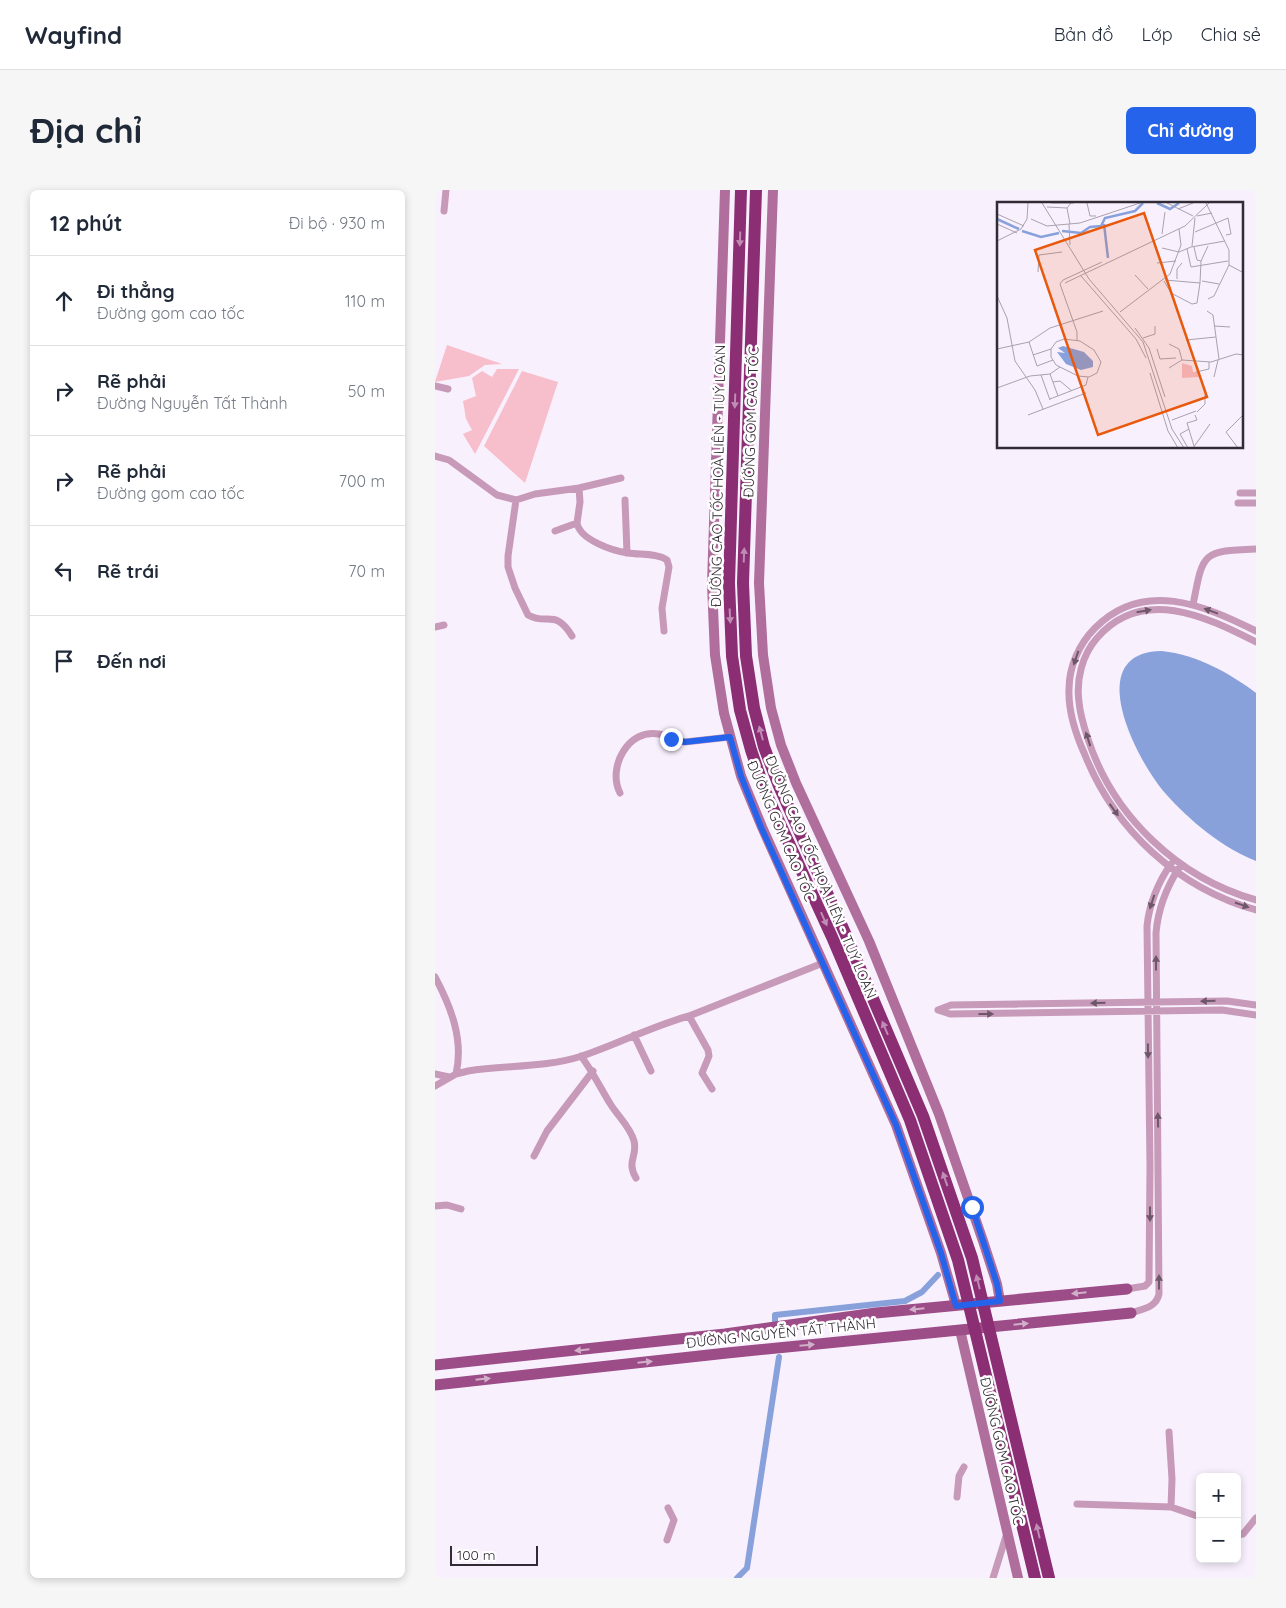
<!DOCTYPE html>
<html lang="vi">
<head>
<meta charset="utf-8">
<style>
	body { margin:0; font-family:Quicksand,sans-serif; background:#f6f6f7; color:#1f2937 }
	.controls { position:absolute; right:15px; bottom:15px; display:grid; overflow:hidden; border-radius:8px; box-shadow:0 2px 8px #0003 }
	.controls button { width:45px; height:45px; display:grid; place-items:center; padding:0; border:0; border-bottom:1px solid #e0e1e3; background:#fff; color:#1f2937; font:25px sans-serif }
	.scale { position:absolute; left:15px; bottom:12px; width:88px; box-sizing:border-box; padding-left:5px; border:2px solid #312b34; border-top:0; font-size:14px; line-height:18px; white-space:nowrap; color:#312b34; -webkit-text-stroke:4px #fff; paint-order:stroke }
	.stop { position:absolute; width:15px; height:15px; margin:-11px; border:4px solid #2563eb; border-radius:50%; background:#fff }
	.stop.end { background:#2563eb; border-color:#fff; box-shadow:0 1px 5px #0008 }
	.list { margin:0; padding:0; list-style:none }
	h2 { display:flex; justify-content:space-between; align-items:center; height:65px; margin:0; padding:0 20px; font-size:21px }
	h2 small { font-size:16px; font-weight:400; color:#747a83 }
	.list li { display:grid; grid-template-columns:32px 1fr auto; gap:15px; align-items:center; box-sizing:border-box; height:90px; padding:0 20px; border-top:1px solid #e0e1e3 }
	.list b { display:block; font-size:19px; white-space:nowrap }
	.list p { margin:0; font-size:16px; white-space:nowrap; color:#747a83 }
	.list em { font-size:16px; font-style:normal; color:#747a83 }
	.icon { flex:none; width:28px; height:28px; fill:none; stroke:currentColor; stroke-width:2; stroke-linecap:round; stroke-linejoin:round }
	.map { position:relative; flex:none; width:821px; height:1388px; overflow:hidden; border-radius:8px }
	header { display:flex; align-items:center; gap:30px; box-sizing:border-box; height:70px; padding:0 25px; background:#fff; border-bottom:1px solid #e0e1e3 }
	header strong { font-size:24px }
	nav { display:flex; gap:28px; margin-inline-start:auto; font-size:18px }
	.intro { display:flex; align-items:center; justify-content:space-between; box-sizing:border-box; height:120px; padding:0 30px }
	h1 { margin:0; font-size:35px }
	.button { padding:12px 22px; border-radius:8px; background:#2563eb; color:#fff; font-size:18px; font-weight:700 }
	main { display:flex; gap:30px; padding:0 30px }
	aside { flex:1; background:#fff; border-radius:8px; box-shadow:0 2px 8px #0003 }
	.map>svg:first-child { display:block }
	.green { fill:#f7becb }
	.water { fill:#88a1db }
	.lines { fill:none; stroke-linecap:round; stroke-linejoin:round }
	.canal { stroke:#88a1db; stroke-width:6 }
	.minor { stroke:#c89ab9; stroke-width:7 }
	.secondary { stroke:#af6e9c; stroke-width:10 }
	.primary { stroke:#9c4d87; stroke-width:11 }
	.motorway { stroke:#8b2e74; stroke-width:12 }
	.oneway { fill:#bf8cb3 }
	.oneway2 { fill:#6d5769 }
	.oneway3 { fill:#d2afc9 }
	.route { stroke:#2563eb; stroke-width:6 }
	.labels { text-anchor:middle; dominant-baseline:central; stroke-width:5; stroke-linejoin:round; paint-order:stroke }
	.street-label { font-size:14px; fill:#312b34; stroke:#fff }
	.inset-river { fill:none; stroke:#88a1db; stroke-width:2.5 }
	.inset-road { fill:none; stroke:#a9a1ad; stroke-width:1 }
	.view { fill:#e8590c; fill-opacity:0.15; stroke:#e8590c; stroke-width:2.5 }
	.inset-edge { fill:none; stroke:#312b34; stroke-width:2.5 }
</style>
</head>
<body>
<header>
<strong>Wayfind</strong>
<nav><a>Bản đồ</a><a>Lớp</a><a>Chia sẻ</a></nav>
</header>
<div class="intro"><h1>Địa chỉ</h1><a class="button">Chỉ đường</a></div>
<main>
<aside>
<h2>12 phút<small>Đi bộ · 930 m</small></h2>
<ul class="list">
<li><svg class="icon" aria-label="ahead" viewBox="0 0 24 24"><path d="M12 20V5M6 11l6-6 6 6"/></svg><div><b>Đi thẳng</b><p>Đường gom cao tốc</p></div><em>110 m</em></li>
<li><svg class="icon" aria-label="right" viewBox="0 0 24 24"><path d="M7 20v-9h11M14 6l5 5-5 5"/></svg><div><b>Rẽ phải</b><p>Đường Nguyễn Tất Thành</p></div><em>50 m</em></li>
<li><svg class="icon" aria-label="right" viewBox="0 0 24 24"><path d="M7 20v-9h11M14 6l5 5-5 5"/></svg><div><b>Rẽ phải</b><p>Đường gom cao tốc</p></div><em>700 m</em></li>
<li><svg class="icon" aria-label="left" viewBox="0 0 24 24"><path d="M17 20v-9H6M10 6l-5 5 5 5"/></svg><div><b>Rẽ trái</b></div><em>70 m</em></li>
<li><svg class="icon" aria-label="arrive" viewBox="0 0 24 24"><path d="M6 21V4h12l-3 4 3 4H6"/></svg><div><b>Đến nơi</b></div></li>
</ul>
</aside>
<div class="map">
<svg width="821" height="1388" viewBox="0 0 821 1388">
	<rect width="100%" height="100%" fill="#f9f0fe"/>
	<path class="green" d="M12,155L67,174L50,175L34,186L0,192Z
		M62,179H84L40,264L28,244L37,240L31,229L28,211L41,206L37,188L47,181L57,187Z
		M87,181L123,192L90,293L49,256Z"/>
	<path class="water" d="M727,461C762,465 793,482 821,503V671C786,657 755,631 730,603C702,571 645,462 727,461Z"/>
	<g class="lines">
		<path class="canal" d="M340,1131V1125L470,1111L487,1102L503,1085
			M302,1388L312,1378L344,1167"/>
		<path class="minor" d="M9,21L11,0
			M0,196L13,199
			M0,266L14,270L62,305L81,310L100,304L144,298L186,288
			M805,303H821
			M81,310L73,366V377L80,398L93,425C112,436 120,418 137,446
			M190,310L192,363
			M803,313H821
			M142,333L145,312L144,298
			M120,341L142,333C145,350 178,361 193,363C205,365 222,363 232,370L234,377L227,418L229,441
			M758,415C768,362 767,361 821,359
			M0,437L9,435
			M821,441C769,415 708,389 660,438C644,454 634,477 634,499C633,522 641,545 650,565C680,640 743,698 821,720
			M821,452C770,426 707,396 662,448C647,465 641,490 644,512C645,524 649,537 653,549C678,626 743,688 821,710
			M185,603C172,578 193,538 224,544C233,545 240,551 250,552L295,547
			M0,787C16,817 29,850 21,884
			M503,820L516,815L792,811L821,815
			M503,820L515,824L787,820L821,825
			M254,826L273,860L274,866L267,883L277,899
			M199,845L216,881
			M146,866C158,882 166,899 176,915C183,926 196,938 199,951C203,966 191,971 201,988
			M0,884L14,887
			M0,896L21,884L33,881C71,875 110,878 147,866C183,854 217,836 254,826L388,773
			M99,966L112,941L158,881
			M0,1016L12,1015L26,1019
			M692,1099L710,1096L714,1092L715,976L712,736C714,715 723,692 736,674
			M696,1123C707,1119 721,1118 724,1104L721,743C723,719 731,698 744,678
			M734,1242L737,1289L736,1317
			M522,1307L524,1286L529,1277
			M642,1314L736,1317L765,1327
			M802,1345L808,1344L821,1328
			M232,1350L239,1330L233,1318
			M558,1388L572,1343"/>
		<path class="secondary" d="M290,0L277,394L280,465L289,523L306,586L327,637L461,935L506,1063L521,1115
			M338,0L324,393L328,465L336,518L346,555L361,593L434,751L504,924L548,1051L562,1094L565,1111
			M525,1140L583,1388"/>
		<path class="primary" d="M0,1175L290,1144L441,1123L692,1099
			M0,1195L292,1163L696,1123"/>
		<path class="motorway" d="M306,0L294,393L297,466L305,520L316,560L330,601L397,747L475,930L523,1070L600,1388
			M321,0L308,393L311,466L319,518L329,557L344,596L410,743L488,926L537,1068L614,1388"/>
	</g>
	<defs><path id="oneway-solid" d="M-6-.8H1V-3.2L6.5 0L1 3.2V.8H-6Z" transform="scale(1.25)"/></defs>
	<g class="oneway">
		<use href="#oneway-solid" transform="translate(305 49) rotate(92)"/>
		<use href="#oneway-solid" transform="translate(300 211) rotate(92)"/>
		<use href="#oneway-solid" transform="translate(309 365) rotate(-88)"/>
		<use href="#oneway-solid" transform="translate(295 426) rotate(87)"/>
		<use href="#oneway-solid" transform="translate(326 543) rotate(-105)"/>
		<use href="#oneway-solid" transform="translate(389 729) rotate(66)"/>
		<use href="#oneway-solid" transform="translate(450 838) rotate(-113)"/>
		<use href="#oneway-solid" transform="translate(510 989) rotate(-109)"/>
		<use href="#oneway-solid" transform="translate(543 1092) rotate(-104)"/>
		<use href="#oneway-solid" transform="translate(603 1341) rotate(-103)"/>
	</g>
	<g class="oneway2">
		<use href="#oneway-solid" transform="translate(709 421) rotate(-10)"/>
		<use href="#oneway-solid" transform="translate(776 421) rotate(-160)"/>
		<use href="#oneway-solid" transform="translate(641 468) rotate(109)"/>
		<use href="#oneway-solid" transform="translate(653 549) rotate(-108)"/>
		<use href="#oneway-solid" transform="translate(679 620) rotate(54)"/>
		<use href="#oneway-solid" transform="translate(717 712) rotate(108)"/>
		<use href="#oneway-solid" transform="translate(807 715) rotate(19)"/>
		<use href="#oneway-solid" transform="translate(721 773) rotate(-90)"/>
		<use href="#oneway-solid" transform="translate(773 811) rotate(179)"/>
		<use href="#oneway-solid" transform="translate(663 813) rotate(179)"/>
		<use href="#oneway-solid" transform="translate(551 824)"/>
		<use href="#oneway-solid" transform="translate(713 861) rotate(89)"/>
		<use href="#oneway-solid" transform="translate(723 930) rotate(-91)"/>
		<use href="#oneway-solid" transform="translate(715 1024) rotate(90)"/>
		<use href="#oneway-solid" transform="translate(724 1092) rotate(-90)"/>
	</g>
	<g class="oneway3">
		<use href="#oneway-solid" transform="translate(644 1103) rotate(174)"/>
		<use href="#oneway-solid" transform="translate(482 1119) rotate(174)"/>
		<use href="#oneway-solid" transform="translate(586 1134) rotate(-6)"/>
		<use href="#oneway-solid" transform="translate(372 1155) rotate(-5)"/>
		<use href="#oneway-solid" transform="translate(147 1160) rotate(174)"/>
		<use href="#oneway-solid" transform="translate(210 1172) rotate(-6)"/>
		<use href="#oneway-solid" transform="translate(48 1189) rotate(-6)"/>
	</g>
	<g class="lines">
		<path class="route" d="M236,549L250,552L295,547L306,586L326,637L461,935L506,1063L521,1116L565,1111L562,1094L537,1017"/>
	</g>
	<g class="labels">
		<g class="street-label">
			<text transform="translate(316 232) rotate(-88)">ĐƯỜNG GOM CAO TỐC</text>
			<text transform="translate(283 286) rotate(-89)">ĐƯỜNG CAO TỐC HOÀ LIÊN - TUÝ LOAN</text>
			<text transform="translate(346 641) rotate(67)">ĐƯỜNG GOM CAO TỐC</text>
			<text transform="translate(386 687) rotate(67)">ĐƯỜNG CAO TỐC HOÀ LIÊN - TUÝ LOAN</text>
			<text transform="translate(346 1143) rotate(-6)">ĐƯỜNG NGUYỄN TẤT THÀNH</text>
			<text transform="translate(567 1261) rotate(77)">ĐƯỜNG GOM CAO TỐC</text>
		</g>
	</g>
	<g transform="translate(562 12)">
		<rect width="246" height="246" fill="#f9f0fe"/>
		<path d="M185,161L195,164L196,170H202V175L185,176Z" fill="#f7becb"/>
		<path d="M66,144L87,150L96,159V165L84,168L69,162L60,150L68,151L61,146Z" fill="#88a1db"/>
		<path class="inset-river" d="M160,1L173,7L182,1M0,17L22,27M107,22L111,56M25,29L44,35L62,31M65,29L84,31L93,25L104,24L108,16L138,9L146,1"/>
		<path class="inset-road" d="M45,1L92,77L146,140L175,227L187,246M54,1H77M90,1L93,14H99M170,1L196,14M209,1L232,48V63L247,71M50,5L70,6L74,1M70,6L73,22M181,7L196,1M0,12L27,24M200,14L215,11M34,17L50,24L83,21L143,1M0,22L20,31M72,22L73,43M198,30L231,16L234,32L229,33M165,32L168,10M0,39L24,27L30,17L31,1M195,44L198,16M197,45L200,58L204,59L211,44M165,46L182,50L194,45L228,39M190,47L194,65L231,59M160,61L179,59M41,70L42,53L65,50M138,73L151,87M84,74L139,137L149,156M180,77V67L185,61M66,78L63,82L80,130V139M66,78L105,60M168,78L203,81L204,59M167,79L174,91L195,102L200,101L203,81M205,79L222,82M68,81L188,24L212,1M0,94L10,116L18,159L38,188L46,207M211,97L217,94L232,63M210,109L216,113L222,157M123,110L173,72L184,43L182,27M217,124L233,125M138,126L152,146L168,195M146,136L158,132V124M67,137L83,139L97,148L104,160L100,171L92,175L81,174L59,163L54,155V147L59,140ZM189,138L219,135M32,140L40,164L56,158M172,142L182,147L185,158M0,147L32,140L53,126L106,109M160,147L163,157L179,156M36,153L54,147M172,166L185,158L214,160L239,152L247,153M199,170L212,167V160M153,171L171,229L181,246M53,172L61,194M44,173L53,198M217,175L221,158M56,180L63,179L75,189M0,186L33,174L53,172L63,165M53,197L89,183L91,175M200,210L208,202V193M31,213L89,191M175,218L199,209M197,244L190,221L200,218L198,213M191,246L183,232L192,227M196,246L213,222M241,246L229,230L247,212"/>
		<path class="view" d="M147,11L210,195L101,233L38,48Z"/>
		<rect width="246" height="246" class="inset-edge"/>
	</g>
</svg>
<div class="controls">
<button>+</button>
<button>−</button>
</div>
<div class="scale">100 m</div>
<div class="stop" style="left:537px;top:1017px"></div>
<div class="stop end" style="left:236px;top:549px"></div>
</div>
</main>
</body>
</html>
